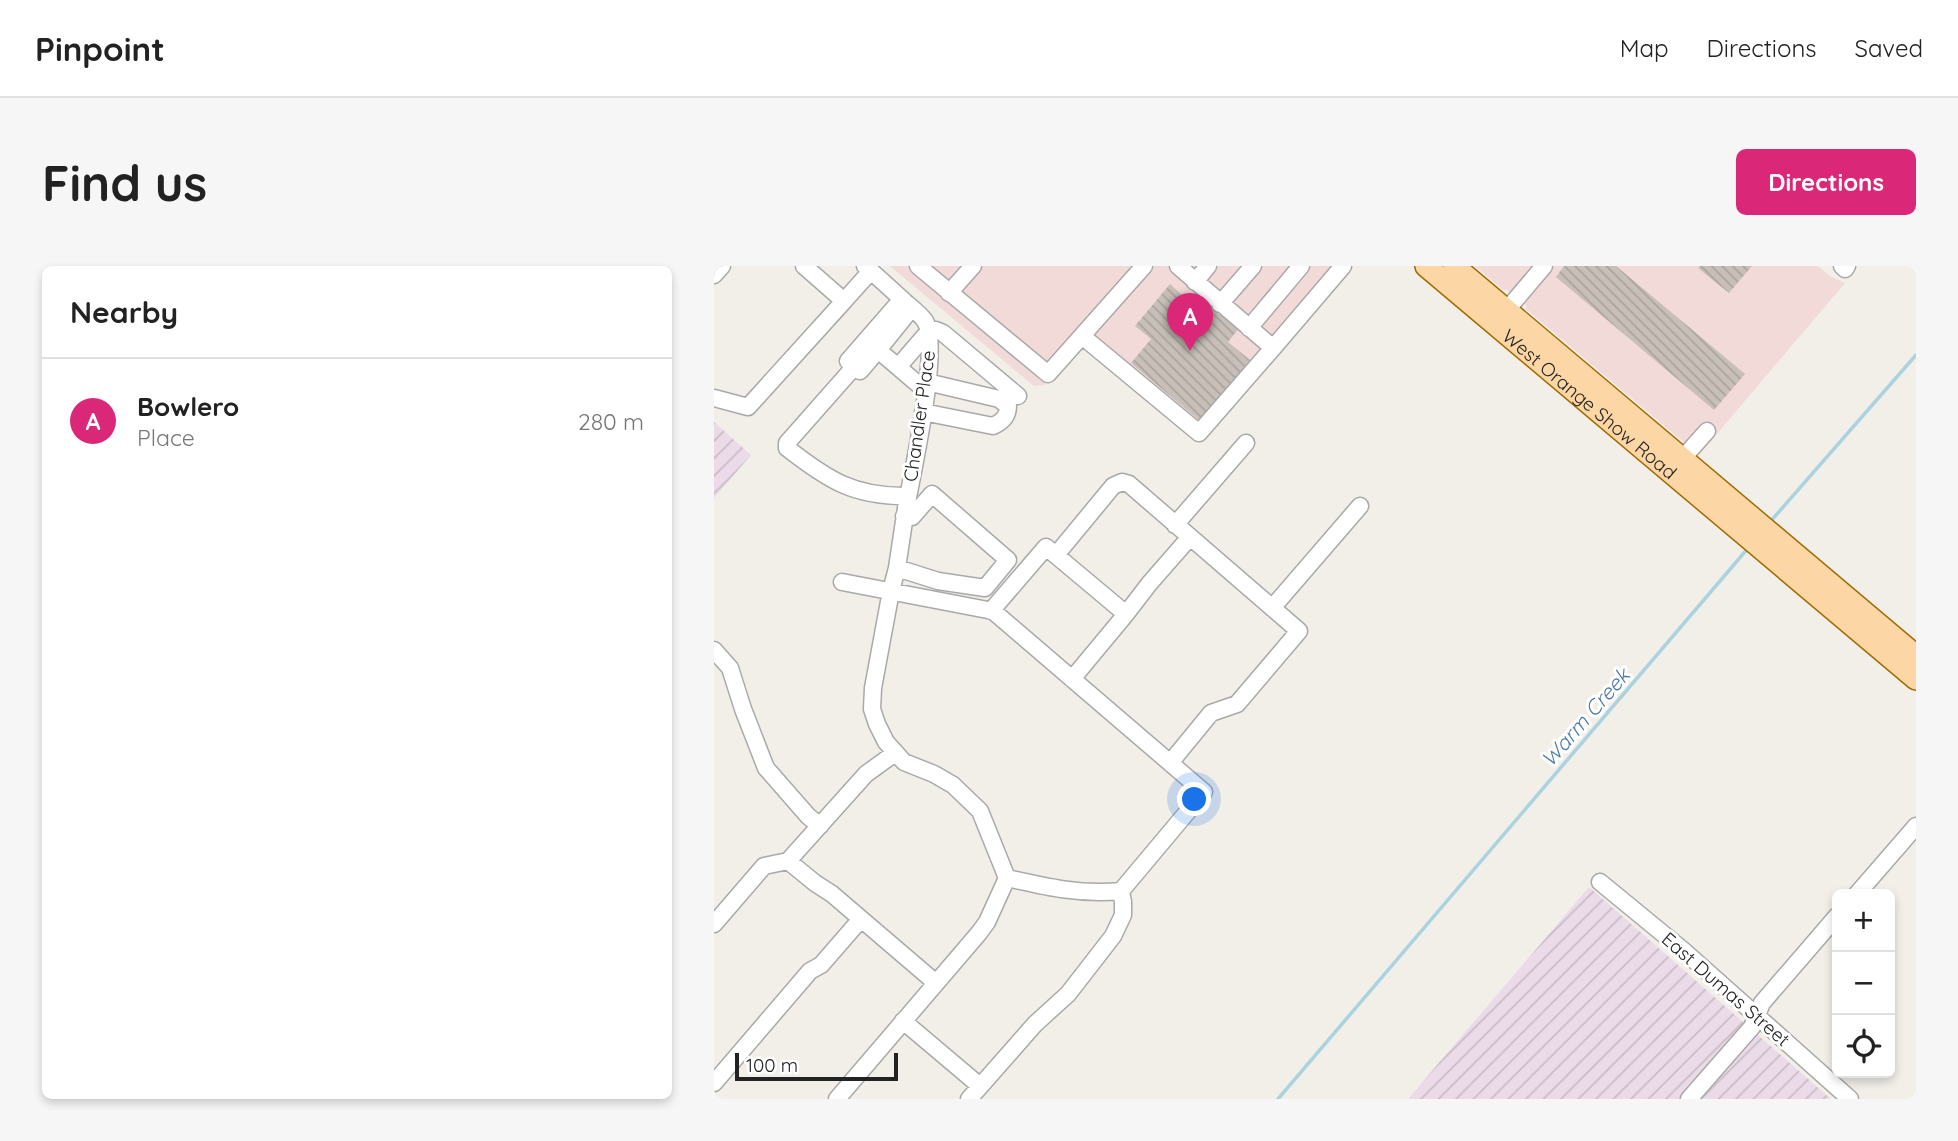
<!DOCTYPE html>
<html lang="en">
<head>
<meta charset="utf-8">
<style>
	body { margin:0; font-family:Quicksand,sans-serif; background:#f6f6f6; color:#222 }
	.controls { position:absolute; right:21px; bottom:21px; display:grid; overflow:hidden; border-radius:10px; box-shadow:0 4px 10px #0003 }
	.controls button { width:63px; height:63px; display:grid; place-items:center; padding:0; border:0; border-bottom:2px solid #e0e0e0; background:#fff; color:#222; font:35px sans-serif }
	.scale { position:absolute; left:21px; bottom:18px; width:163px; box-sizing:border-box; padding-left:7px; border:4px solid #222; border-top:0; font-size:19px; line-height:24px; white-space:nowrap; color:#222; -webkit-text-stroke:5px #fff; paint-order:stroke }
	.you { position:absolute; left:481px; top:534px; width:24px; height:24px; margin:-18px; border:5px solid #fff; border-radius:50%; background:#1a73e8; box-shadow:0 0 0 10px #1a73e833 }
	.badge { display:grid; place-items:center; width:46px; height:46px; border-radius:50%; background:#db2777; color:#fff; font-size:23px; font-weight:700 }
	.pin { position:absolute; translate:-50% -58px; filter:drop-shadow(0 2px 4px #0008) }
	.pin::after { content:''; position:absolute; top:37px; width:24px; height:21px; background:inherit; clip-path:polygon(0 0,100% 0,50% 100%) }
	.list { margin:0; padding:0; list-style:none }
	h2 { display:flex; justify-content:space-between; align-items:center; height:91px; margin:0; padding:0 28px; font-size:30px }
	h2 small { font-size:23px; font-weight:400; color:#767676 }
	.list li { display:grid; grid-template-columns:46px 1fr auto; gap:21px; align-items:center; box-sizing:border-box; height:126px; padding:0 28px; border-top:2px solid #e0e0e0 }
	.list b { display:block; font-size:26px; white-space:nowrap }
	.list p { margin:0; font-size:23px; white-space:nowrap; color:#767676 }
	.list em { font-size:23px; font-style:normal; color:#767676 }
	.icon { flex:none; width:38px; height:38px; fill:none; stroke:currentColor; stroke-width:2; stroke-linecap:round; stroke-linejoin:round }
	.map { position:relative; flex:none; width:1202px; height:833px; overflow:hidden; border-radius:10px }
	header { display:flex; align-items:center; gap:42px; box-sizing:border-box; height:98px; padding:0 35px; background:#fff; border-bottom:2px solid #e0e0e0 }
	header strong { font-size:33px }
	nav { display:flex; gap:38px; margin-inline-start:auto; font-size:24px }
	.intro { display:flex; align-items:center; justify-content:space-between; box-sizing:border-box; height:168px; padding:0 42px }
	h1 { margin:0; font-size:49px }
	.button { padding:18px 32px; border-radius:10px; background:#db2777; color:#fff; font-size:24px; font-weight:700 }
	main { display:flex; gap:42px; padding:0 42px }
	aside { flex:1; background:#fff; border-radius:10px; box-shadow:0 4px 10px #0003 }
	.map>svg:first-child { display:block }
	.commercial { fill:#f2dad9 }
	.industrial { fill:url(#industrial-furrows) }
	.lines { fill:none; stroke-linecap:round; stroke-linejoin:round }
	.stream { stroke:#aad3df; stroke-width:3.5 }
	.building { fill:url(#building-back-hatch) }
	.minor-casing { stroke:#a9a9a9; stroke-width:19 }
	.major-casing { stroke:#a06b00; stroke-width:24 }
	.minor { stroke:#fff; stroke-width:16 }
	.major { stroke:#fcd6a4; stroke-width:21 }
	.labels { text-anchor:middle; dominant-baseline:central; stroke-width:6; stroke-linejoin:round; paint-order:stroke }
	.street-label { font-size:19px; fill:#222; stroke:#fff }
	.water-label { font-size:21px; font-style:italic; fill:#4a7aab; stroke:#fff }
</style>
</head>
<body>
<header>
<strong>Pinpoint</strong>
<nav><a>Map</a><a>Directions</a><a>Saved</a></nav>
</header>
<div class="intro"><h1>Find us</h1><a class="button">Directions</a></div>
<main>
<aside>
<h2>Nearby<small></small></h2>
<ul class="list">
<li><span class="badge">A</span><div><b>Bowlero</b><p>Place</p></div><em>280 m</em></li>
</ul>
</aside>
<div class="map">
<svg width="1202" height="833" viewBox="0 0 1202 833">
	<defs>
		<pattern id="industrial-furrows" width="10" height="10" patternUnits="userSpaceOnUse" patternTransform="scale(1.75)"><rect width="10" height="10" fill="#ebdbe8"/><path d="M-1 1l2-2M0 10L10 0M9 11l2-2" fill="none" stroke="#c9bcc7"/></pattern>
		<pattern id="building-back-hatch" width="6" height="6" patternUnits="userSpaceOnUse" patternTransform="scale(1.75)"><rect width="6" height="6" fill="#c7bfb8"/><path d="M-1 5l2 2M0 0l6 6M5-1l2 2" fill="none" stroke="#aba49e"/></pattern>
	</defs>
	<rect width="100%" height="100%" fill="#f2efe9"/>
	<path class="commercial" d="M176,0H633L487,170L372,74L330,119L320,120Z
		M761,0H1104L1117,11L1131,17L985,189L812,43V39L793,24H789Z"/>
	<path class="industrial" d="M0,156L37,189L0,232Z
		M875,621L1117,833H694Z"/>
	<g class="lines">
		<path class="stream" d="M1056,256L1202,89
			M564,833L1035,281"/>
	</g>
	<path class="building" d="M850,0H902L1031,108L1000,144L842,11Z
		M986,0H1038L1015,27L984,2Z
		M456,18L470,31L472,28L482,37L486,32L507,50L509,47L526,61L514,76L536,94L485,154L417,97L437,73L421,60Z"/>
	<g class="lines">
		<defs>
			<path id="minor" d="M90,0L130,35L157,5
				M151,0C165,12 178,24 191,36C198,42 206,48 211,55C227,80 198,208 192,242L183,302L224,315L271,322L294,294L218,228L198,251L190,250
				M204,0L334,108L430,0
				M464,0L559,82L629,0
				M1128,0L1131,3L1133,0
				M0,9L8,0
				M481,16L494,0
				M235,27L259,0
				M506,38L539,0
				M198,42L164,84L212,125
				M786,52L830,0
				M535,62L587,0
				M368,70L485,167L559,82
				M164,84L146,105L134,95L188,33
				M141,100L73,177V182C114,214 140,231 194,230
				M184,101L215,65L222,64L229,67L304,130
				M0,132L34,141L130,35
				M209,146L279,160C288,156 294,151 294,140L285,133L213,116
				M968,193L993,165
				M461,259L532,177
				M342,289L399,220L408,216L415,218L585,365L523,438L497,447L456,497
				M128,316L279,345L490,526L407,625C367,629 332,621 293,612
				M558,342L646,240
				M277,345L332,281L412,348L358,413
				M412,348L435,318L476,271
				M0,384L16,402L29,443L52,502L94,550L106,560
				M74,595L101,617L118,628L222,717
				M886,616L970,685L1136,833
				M1143,628L1202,560
				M0,658L50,600L74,595L152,508L181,487
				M189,755L266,820
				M0,817L96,705L107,699L147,653
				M123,833L265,667L273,656L293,612L266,545L239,519L220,508L190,496L172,476L163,458L158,443L159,422L177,325L183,302
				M255,833L321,758L354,728L399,670L409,649V636L407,625
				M975,833L1038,761L1048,737L1123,650"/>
			<g id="major">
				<path id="s1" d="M712,0L1202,413"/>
				<path d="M740,0L1202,390"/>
			</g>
		</defs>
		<use href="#minor" class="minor-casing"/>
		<use href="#major" class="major-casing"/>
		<use href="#minor" class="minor"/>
		<use href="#major" class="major"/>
	</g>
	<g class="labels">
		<g class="street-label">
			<text stroke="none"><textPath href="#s1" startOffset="214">West Orange Show Road</textPath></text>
			<text transform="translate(205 150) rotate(-82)">Chandler Place</text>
			<text transform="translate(1012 723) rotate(41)">East Dumas Street</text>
		</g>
		<g class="water-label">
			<text transform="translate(871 451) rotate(-49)">Warm Creek</text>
		</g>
	</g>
</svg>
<div class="controls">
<button>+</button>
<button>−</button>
<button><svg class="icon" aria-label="locate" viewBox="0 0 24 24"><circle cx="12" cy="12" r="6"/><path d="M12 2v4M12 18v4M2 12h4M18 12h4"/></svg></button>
</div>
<div class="scale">100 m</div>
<div class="you"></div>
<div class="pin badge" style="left:476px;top:85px">A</div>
</div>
</main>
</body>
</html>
